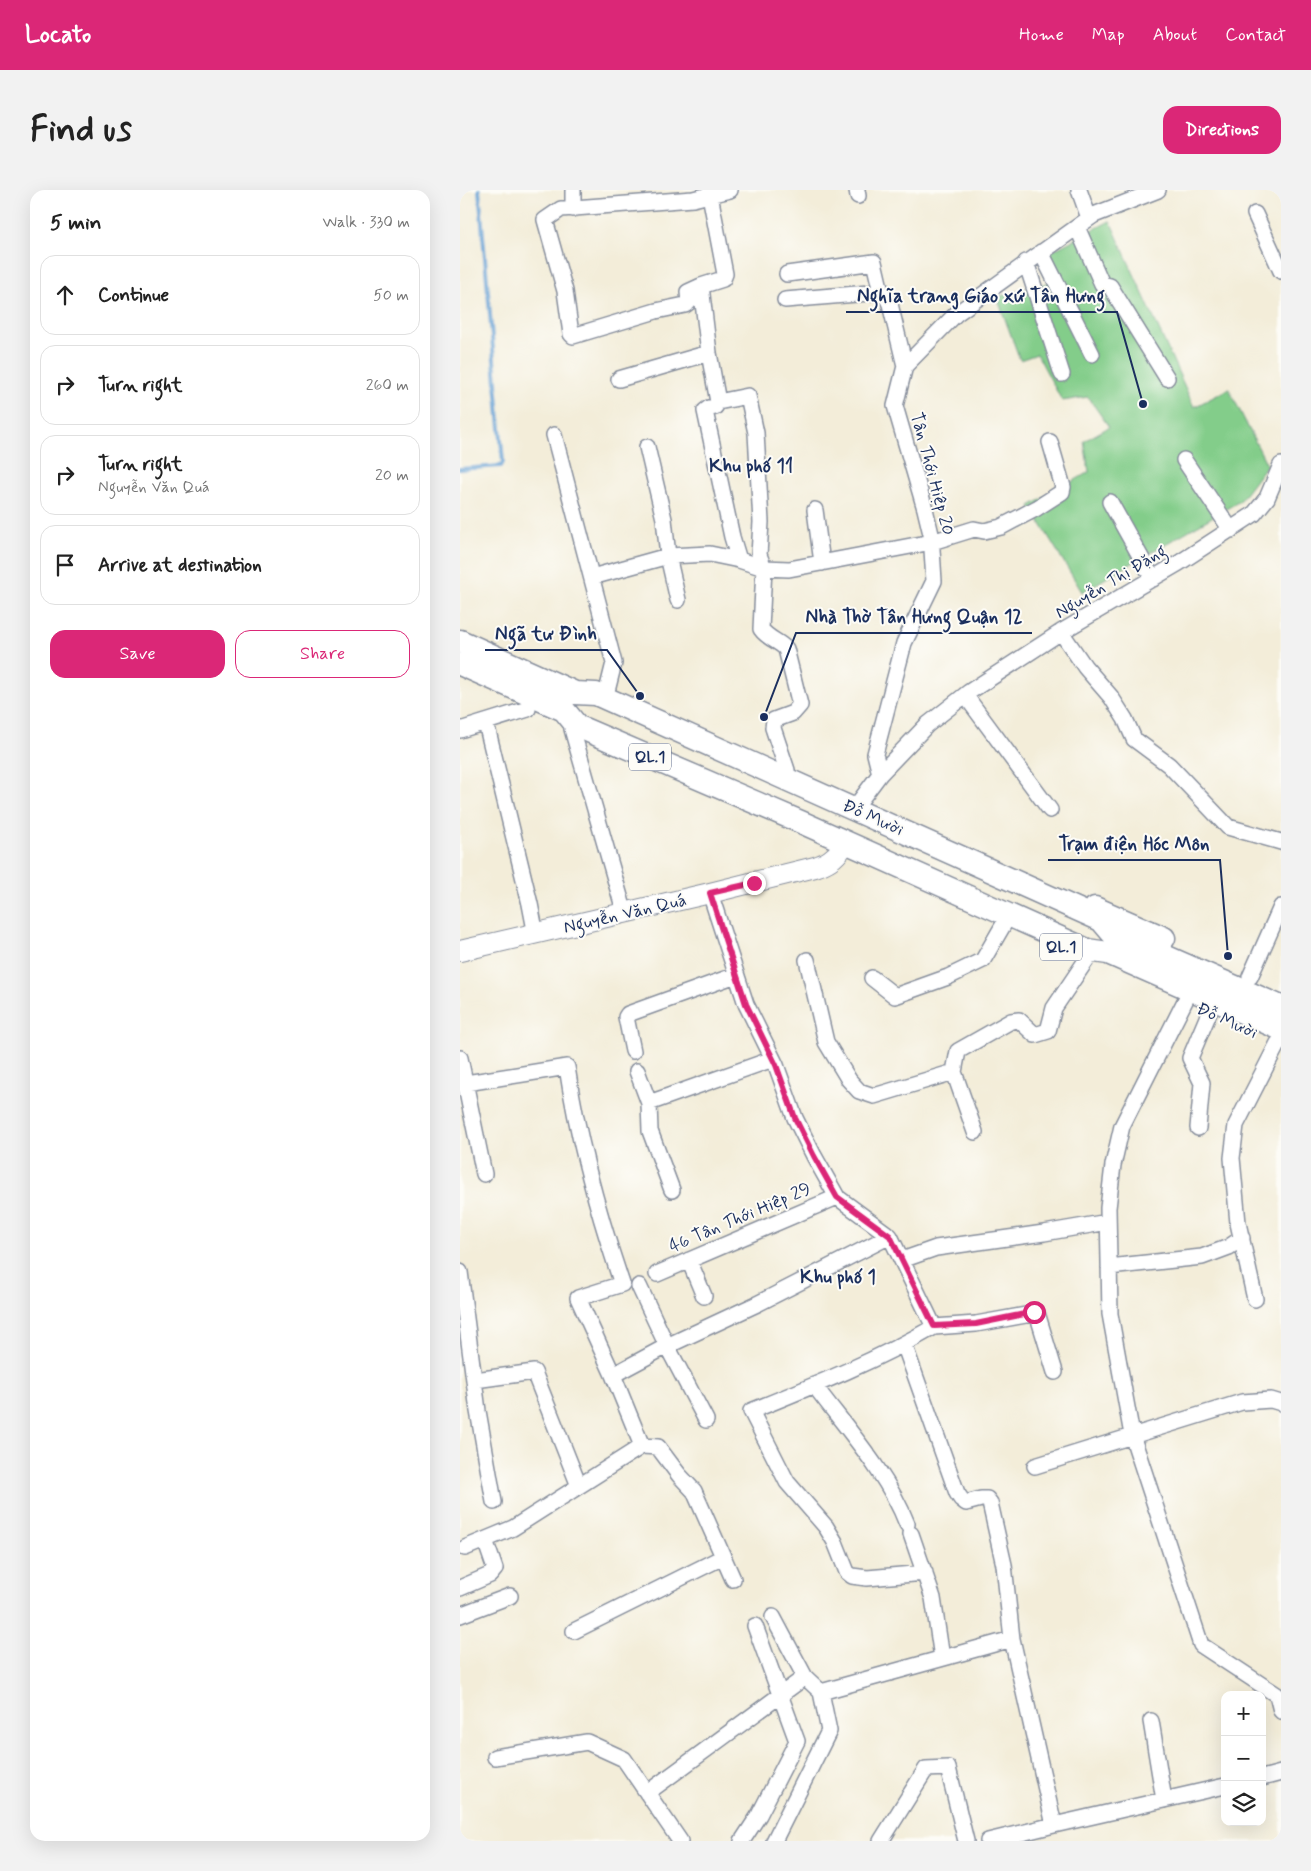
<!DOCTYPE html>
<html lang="en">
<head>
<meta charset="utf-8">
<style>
	body { margin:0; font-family:Mynerve,sans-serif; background:#f2f2f2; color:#222 }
	.controls { position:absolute; right:15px; bottom:15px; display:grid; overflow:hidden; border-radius:10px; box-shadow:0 5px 20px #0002 }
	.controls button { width:45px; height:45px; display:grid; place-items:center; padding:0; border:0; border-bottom:1px solid #e0e0e0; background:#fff; color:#222; font:25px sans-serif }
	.stop { position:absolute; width:15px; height:15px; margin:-11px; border:4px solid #db2777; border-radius:50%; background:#fff }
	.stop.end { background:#db2777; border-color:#fff; box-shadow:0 1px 5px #0008 }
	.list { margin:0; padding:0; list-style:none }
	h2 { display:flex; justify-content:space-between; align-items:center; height:65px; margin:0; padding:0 20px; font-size:21px }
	h2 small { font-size:16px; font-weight:400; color:#767676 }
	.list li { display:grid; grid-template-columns:32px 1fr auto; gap:15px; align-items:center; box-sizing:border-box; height:80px; margin:0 10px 10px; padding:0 10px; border:1px solid #e0e0e0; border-radius:15px }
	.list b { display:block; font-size:19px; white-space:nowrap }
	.list p { margin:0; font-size:16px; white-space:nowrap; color:#767676 }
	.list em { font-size:16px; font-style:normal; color:#767676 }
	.actions { display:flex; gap:10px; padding:15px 20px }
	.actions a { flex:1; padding:11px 0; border:1px solid #db2777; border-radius:15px; text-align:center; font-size:18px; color:#db2777 }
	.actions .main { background:#db2777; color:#fff }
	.icon { flex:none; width:28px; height:28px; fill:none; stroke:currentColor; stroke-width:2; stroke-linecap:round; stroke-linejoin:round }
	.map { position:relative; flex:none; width:821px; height:1651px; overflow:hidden; border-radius:15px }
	header { display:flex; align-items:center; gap:30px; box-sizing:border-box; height:70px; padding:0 25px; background:#db2777; color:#fff }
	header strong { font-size:24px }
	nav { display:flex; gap:28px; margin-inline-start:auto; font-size:18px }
	.intro { display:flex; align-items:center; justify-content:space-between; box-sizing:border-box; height:120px; padding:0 30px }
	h1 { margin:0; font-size:35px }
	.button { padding:12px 22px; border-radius:15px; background:#db2777; color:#fff; font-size:18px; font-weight:700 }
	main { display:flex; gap:30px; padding:0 30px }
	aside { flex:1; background:#fff; border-radius:15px; box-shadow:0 5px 20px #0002 }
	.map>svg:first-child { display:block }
	.green { fill:#83cd8a; stroke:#4f7e74 }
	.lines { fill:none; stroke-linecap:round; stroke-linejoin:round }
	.stream { stroke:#639fd3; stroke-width:4 }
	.minor-casing { stroke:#878e9c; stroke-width:18 }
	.major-casing { stroke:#878e9c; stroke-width:22 }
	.highway-casing { stroke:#878e9c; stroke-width:25 }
	.minor { stroke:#fff; stroke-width:15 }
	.major { stroke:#fff; stroke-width:20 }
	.highway { stroke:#fff; stroke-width:22 }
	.route { stroke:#db2777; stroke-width:6 }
	.labels { text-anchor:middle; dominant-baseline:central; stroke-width:4; stroke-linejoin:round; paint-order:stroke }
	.shield { fill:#fdfcf7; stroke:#5f6c8c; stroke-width:1 }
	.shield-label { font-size:16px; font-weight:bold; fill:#1b2f5e }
	.street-label { font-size:18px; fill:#1b2f5e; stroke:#fdfcf7 }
	.neighbourhood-label { font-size:19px; font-weight:bold; fill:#1b2f5e; stroke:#fdfcf7 }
	.leader { fill:none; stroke:#1b2f5e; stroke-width:2 }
	.callout-dot { fill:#1b2f5e; stroke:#fdfcf7; stroke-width:2 }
	.callout-label { font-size:19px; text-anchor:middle; font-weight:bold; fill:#1b2f5e; stroke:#fdfcf7; stroke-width:4; stroke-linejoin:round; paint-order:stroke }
</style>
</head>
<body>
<header>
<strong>Locato</strong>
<nav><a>Home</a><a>Map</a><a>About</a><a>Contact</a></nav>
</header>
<div class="intro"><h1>Find us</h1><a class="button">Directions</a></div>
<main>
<aside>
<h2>5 min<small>Walk · 330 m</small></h2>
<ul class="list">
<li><svg class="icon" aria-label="ahead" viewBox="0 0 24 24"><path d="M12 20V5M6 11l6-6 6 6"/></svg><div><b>Continue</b></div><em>50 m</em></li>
<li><svg class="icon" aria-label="right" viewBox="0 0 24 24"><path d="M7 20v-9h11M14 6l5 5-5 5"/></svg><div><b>Turn right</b></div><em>260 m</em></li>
<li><svg class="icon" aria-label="right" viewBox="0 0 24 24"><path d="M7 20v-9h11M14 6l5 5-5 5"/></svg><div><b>Turn right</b><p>Nguyễn Văn Quá</p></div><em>20 m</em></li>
<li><svg class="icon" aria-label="arrive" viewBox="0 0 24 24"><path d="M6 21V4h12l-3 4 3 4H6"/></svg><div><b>Arrive at destination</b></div></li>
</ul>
<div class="actions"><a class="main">Save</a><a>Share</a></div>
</aside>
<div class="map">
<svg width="821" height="1651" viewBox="0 0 821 1651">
	<rect width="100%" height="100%" fill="#fdfcf7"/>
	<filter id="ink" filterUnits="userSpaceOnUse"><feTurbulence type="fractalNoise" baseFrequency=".02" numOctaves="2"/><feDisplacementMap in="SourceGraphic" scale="10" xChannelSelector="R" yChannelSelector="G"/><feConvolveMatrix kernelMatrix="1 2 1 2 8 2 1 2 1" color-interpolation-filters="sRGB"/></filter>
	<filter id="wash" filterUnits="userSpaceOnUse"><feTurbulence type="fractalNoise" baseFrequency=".0096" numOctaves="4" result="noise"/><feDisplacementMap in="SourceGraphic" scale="20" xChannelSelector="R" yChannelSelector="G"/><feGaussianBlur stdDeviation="1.12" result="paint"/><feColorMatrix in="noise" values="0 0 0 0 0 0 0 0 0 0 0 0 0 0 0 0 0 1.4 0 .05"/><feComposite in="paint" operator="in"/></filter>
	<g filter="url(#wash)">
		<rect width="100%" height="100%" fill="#f3edd9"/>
		<path class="green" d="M650,31L734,217L769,199L807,275L780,311L622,402L570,316L629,282L624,251L649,237L628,207L602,211L577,164L560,170L537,107L599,90L588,63Z"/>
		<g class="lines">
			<path class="stream" d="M0,279L41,276L43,272L19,0"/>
		</g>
	</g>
	<g filter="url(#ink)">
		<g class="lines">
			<defs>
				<path id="minor" d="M397,0L398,6
					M619,0L629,28
					M250,5L265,84L263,89L241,96L249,163L258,212L255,217L249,218L245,221L272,347L279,370
					M113,19V0
					M795,24L821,81
					M617,37L642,94L650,96L707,188
					M581,62L632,164
					M566,72L602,184
					M327,84L414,72L421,102L427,108L430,114L445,176
					M241,96L228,102L229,112L225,115L196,121L113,146L111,144L105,101L85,30L101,19L233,9L270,0
					M325,110L421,102
					M159,189L249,163
					M258,212L288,206L296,243L301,332L299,365L304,378L301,439C308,449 319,451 326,459L340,515L333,523L314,530L313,538L327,580L326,589
					M94,245L154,473L147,501
					M187,257L204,329L208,366L218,410
					M724,270L771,340
					M650,312L693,389
					M355,320L362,373
					M132,387L208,366L250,364L279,370L304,378L329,379L472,352L514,339L524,341L541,337L577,318L602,302L603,297L590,252
					M601,442L625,477L651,507L665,529L674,549L709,575L768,637L821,652
					M505,505L590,620
					M26,533L70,714L76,745
					M112,539L165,724
					M0,540L68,519
					M420,584L415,564L444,453L474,391L471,344L465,319L435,216L445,176L496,124L617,37L634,25L698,0
					M399,612L420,584L467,535L509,502L601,442L719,373L794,324L807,308L821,275
					M250,703L286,814L316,875L335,928L354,966L377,1007L430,1046
					M347,770L366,852L389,890L399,901L414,906L494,882L498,861L551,831L559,830L575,845L588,841L594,818L627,769
					M790,787L821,717
					M412,788L435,806L488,787L523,770L545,732
					M731,799L662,936L653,975L648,1018L650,1124L672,1245L741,1455L817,1505L821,1521
					M173,861L166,827L168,824L276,785
					M0,868L24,984
					M177,881L189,913L190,941L212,1000
					M494,882L515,942
					M189,913L313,869
					M738,938L742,893L730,868L749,823
					M229,1070L244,1106
					M442,1070L476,1058L584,1043L648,1032
					M649,1077L742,1067L769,1057L782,1048
					M0,1082L18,1221L34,1312
					M197,1084L377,1007
					M179,1096L207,1156L246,1230
					M795,1109L778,1033L772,968L776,935L818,853
					M474,1137L516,1134L577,1123L595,1182
					M444,1154L497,1303L501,1309L506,1313L521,1309H527L530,1313L544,1375L552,1449
					M153,1185L207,1156L297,1114L430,1046L474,1137C416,1171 353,1196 291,1221L327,1292L366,1337L375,1352L387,1382L392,1386L407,1388L465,1383
					M15,1190L74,1182L119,1296
					M354,1195C386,1238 428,1284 447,1334
					M182,1256L198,1257L219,1285L234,1301L273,1389
					M575,1276L782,1212L811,1210L821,1213
					M451,1344L473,1408L482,1468
					M5,1358L53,1338L182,1256L153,1185L118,1108L162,1094C138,1023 118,951 107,877L6,893
					M0,1398L30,1385L35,1379L25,1350
					M0,1425L50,1406
					M313,1427L345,1487L361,1502L369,1541L314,1651
					M114,1441L263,1367
					M361,1502L552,1449L594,1635L765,1596
					M691,1531L704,1610
					M35,1567L127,1552L164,1569L220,1651
					M802,1588L821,1583
					M187,1603L345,1487
					M282,1651L299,1625L337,1551L295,1436
					M421,1651L466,1579L488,1578L506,1651
					M528,1651L594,1635"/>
				<path id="major" d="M0,761L250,703L355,677C367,673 374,669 382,658"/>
				<path id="highway" d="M0,451L115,503L136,504L641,730L652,743L821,817
					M0,474L104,520L117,536L343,633L627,760L648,763L821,839
					M635,718L704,748"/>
			</defs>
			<use href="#minor" class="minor-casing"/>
			<use href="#major" class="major-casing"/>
			<use href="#highway" class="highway-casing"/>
			<use href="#minor" class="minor"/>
			<use href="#major" class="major"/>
			<use href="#highway" class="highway"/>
		</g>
	</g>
	<g class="lines" filter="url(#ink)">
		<path class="route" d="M294,693L250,703L286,814L316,875L335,928L354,966L377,1007L430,1046L474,1136L516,1134L574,1122"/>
	</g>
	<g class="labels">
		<g class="shield">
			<rect x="169" y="553.5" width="42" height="27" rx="4"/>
			<rect x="580" y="743.5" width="42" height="27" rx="4"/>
		</g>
		<g class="shield-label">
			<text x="190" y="567">QL.1</text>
			<text x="601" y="757">QL.1</text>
		</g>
		<g class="street-label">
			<text transform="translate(472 284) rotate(75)">Tân Thới Hiệp 20</text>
			<text transform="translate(651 392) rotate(-31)">Nguyễn Thị Đặng</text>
			<text transform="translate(413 628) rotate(24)">Đỗ Mười</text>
			<text transform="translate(165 724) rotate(-13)">Nguyễn Văn Quá</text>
			<text transform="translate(767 831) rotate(24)">Đỗ Mười</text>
			<text transform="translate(280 1028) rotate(-23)">46 Tân Thới Hiệp 29</text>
		</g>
		<g class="neighbourhood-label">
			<text x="291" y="276">Khu phố 11</text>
			<text x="378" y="1087">Khu phố 1</text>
		</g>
	</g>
	<path class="leader" d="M683 214L657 122H386M304 527L336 443H572M180 506L147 460H25M768 766L760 670H588"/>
	<g class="callout-dot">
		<circle cx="683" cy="214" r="5"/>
		<circle cx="304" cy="527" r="5"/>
		<circle cx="180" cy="506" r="5"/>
		<circle cx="768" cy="766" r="5"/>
	</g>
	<g class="callout-label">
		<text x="521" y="112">Nghĩa trang Giáo xứ Tân Hưng</text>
		<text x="454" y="433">Nhà Thờ Tân Hưng Quận 12</text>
		<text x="86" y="450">Ngã tư Đình</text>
		<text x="674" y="660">Trạm điện Hóc Môn</text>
	</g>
</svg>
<div class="controls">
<button>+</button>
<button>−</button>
<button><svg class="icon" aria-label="layers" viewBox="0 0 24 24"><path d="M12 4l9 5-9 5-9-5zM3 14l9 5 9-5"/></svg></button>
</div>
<div class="stop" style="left:574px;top:1122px"></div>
<div class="stop end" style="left:294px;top:693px"></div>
</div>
</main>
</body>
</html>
